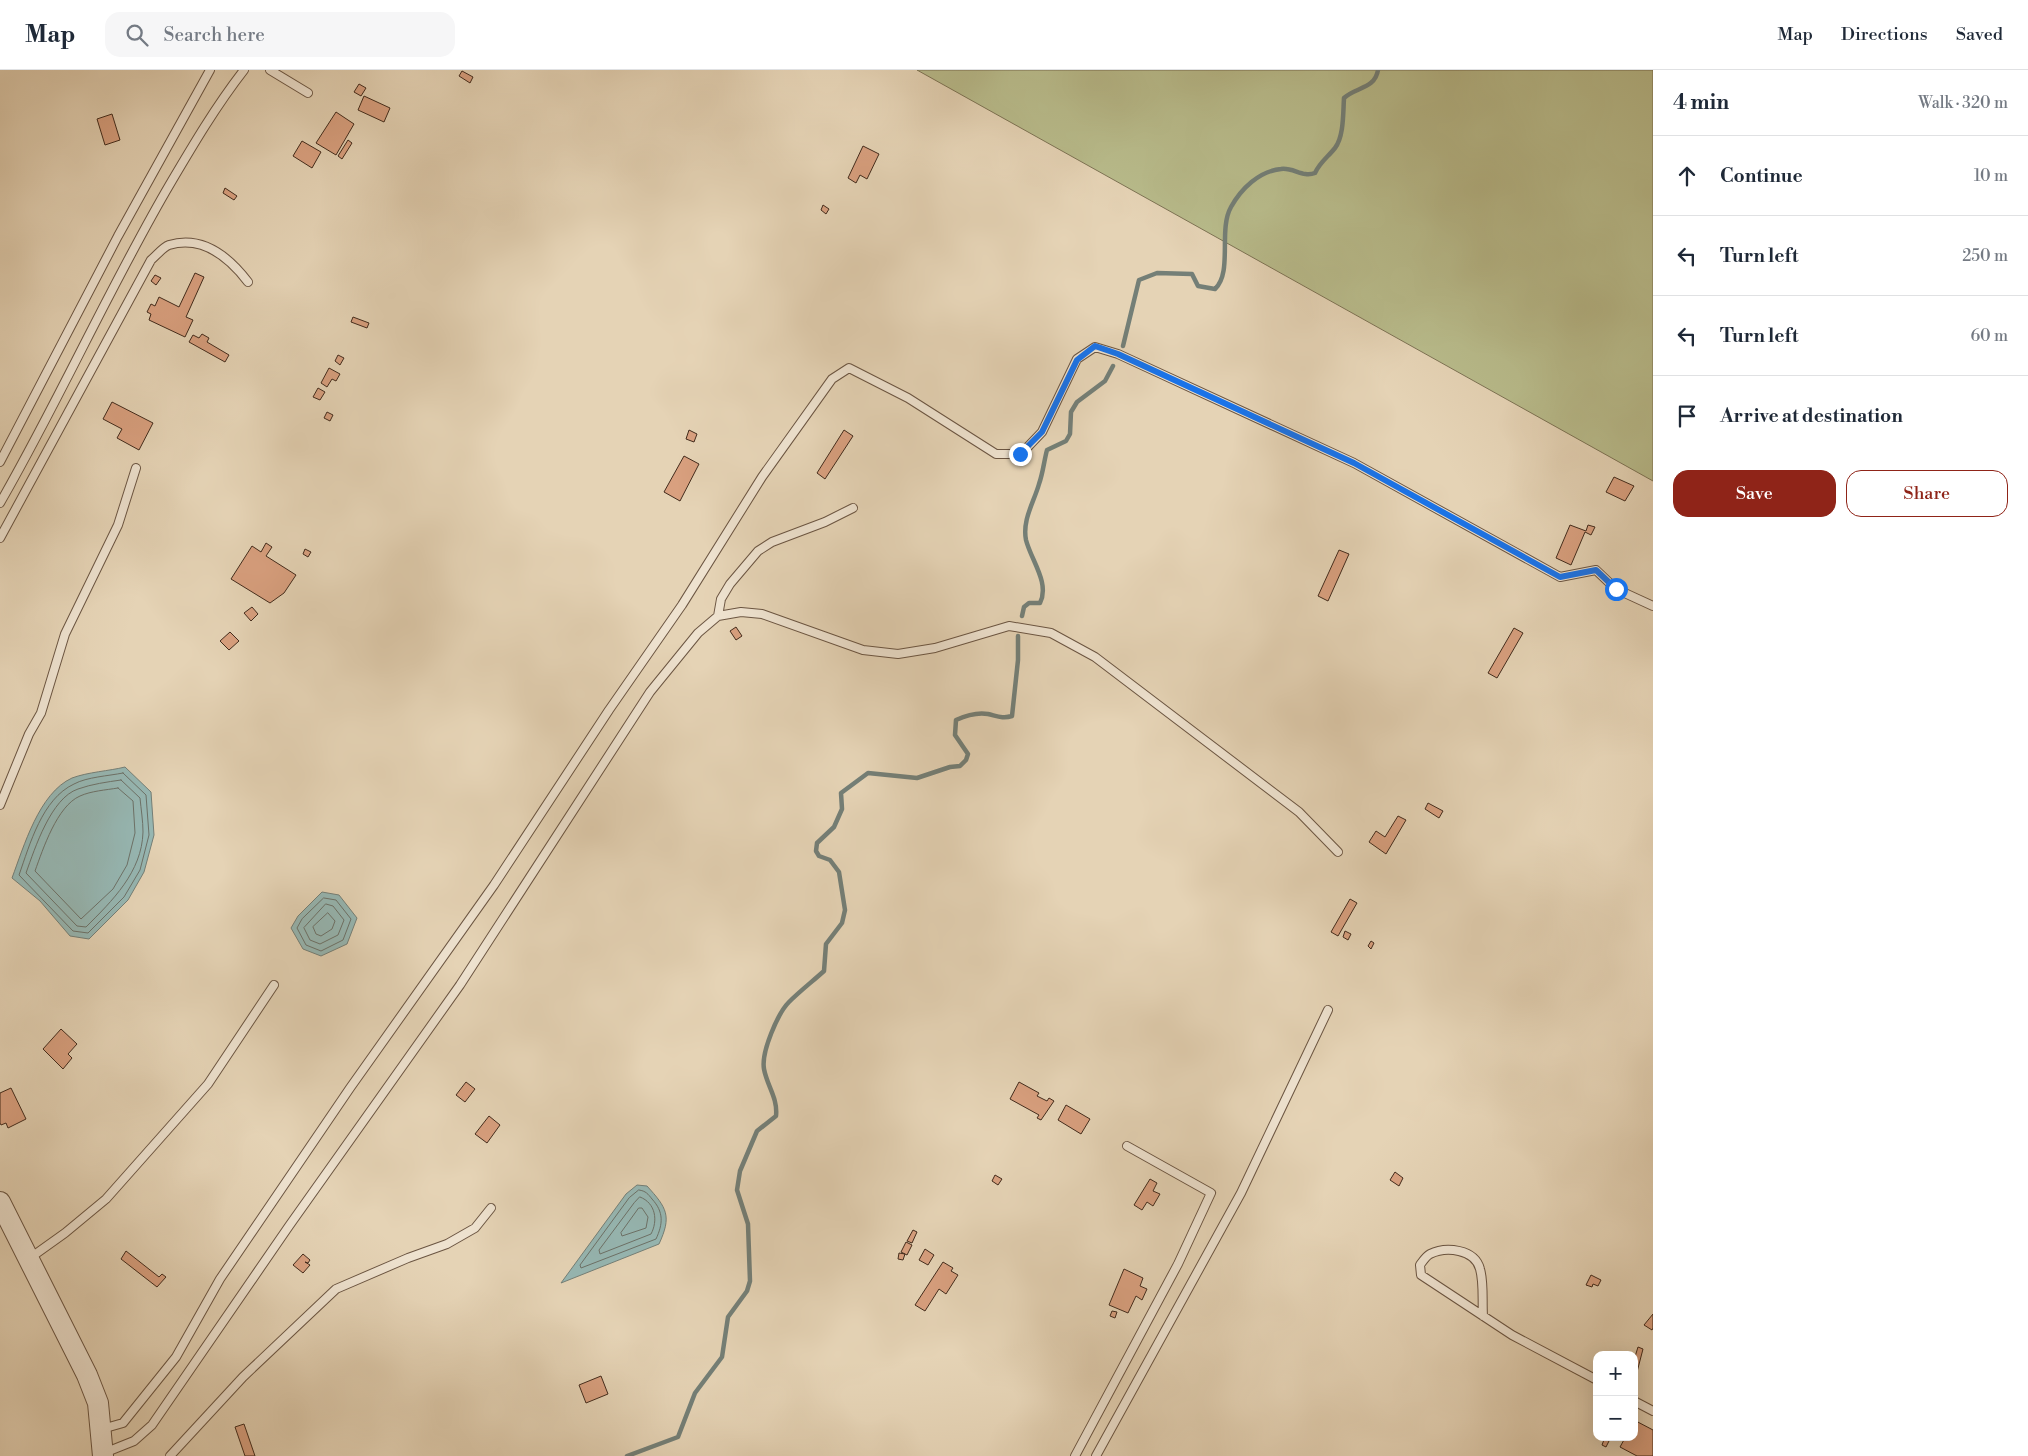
<!DOCTYPE html>
<html lang="en">
<head>
<meta charset="utf-8">
<style>
	body { margin:0; font-family:"Libre Bodoni",serif; background:#f6f6f7; color:#1f2937 }
	.controls { position:absolute; right:15px; bottom:15px; display:grid; overflow:hidden; border-radius:10px; box-shadow:0 5px 20px #0002 }
	.controls button { width:45px; height:45px; display:grid; place-items:center; padding:0; border:0; border-bottom:1px solid #e0e1e3; background:#fff; color:#1f2937; font:25px sans-serif }
	.stop { position:absolute; width:15px; height:15px; margin:-11px; border:4px solid #1a73e8; border-radius:50%; background:#fff }
	.stop.end { background:#1a73e8; border-color:#fff; box-shadow:0 1px 5px #0008 }
	.list { margin:0; padding:0; list-style:none }
	h2 { display:flex; justify-content:space-between; align-items:center; height:65px; margin:0; padding:0 20px; font-size:21px }
	h2 small { font-size:16px; font-weight:400; color:#747a83 }
	.list li { display:grid; grid-template-columns:32px 1fr auto; gap:15px; align-items:center; box-sizing:border-box; height:80px; padding:0 20px; border-top:1px solid #e0e1e3 }
	.list b { display:block; font-size:19px; white-space:nowrap }
	.list em { font-size:16px; font-style:normal; color:#747a83 }
	.actions { display:flex; gap:10px; padding:15px 20px }
	.actions a { flex:1; padding:11px 0; border:1px solid #8f2418; border-radius:15px; text-align:center; font-size:18px; color:#8f2418 }
	.actions .main { background:#8f2418; color:#fff }
	.icon { flex:none; width:28px; height:28px; fill:none; stroke:currentColor; stroke-width:2; stroke-linecap:round; stroke-linejoin:round }
	.map { position:relative; flex:none; width:1653px; height:1386px; overflow:hidden }
	header { display:flex; align-items:center; gap:30px; box-sizing:border-box; height:70px; padding:0 25px; background:#fff; border-bottom:1px solid #e0e1e3 }
	header strong { font-size:24px }
	nav { display:flex; gap:28px; margin-inline-start:auto; font-size:18px }
	.search { width:350px; height:45px; background:#f6f6f7; display:flex; align-items:center; gap:12px; box-sizing:border-box; padding:0 18px; border-radius:15px; color:#747a83; font-size:19px }
	main { display:flex }
	aside { flex:1; background:#fff }
	.map>svg:first-child { display:block }
	.green { fill:#b8bb8b; stroke:#7d7354 }
	.water { fill:#96b7b3; stroke:#747f77 }
	.lines { fill:none; stroke-linecap:round; stroke-linejoin:round }
	.shore { stroke:#6c7168; stroke-width:1 }
	.stream { stroke:#747f77; stroke-width:4.5 }
	.building { fill:#d9a07f; stroke:#422b1c }
	.service-casing { stroke:#6b5542; stroke-width:10 }
	.tertiary-casing { stroke:#6b5542; stroke-width:22 }
	.service { stroke:#eee2cf; stroke-width:8 }
	.tertiary { stroke:#eee2cf; stroke-width:20 }
	.route { stroke:#1a73e8; stroke-width:6 }
</style>
</head>
<body>
<header>
<strong>Map</strong>
<div class="search"><svg class="icon" aria-label="search" viewBox="0 0 24 24"><circle cx="10" cy="10" r="6"/><path d="M15 15l6 6"/></svg>Search here</div>
<nav><a>Map</a><a>Directions</a><a>Saved</a></nav>
</header>
<main>
<div class="map">
<svg width="1653" height="1386" viewBox="0 0 1653 1386">
	<rect width="100%" height="100%" fill="#e5d3b5"/>
	<filter id="stains"><feTurbulence type="fractalNoise" baseFrequency=".004" numOctaves="4"/><feColorMatrix values="0 0 0 0 .2 0 0 0 0 .09 0 0 0 0 .02 0 0 0 .5 -.17"/></filter>
	<radialGradient id="worn" r=".72"><stop offset=".6" stop-color="#630" stop-opacity="0"/><stop offset="1" stop-color="#630" stop-opacity=".3"/></radialGradient>
	<path class="green" d="M917,0H1653V411Z"/>
	<path class="water" d="M125,697L151,722L154,765L144,802L128,830L89,869L70,866L40,831L12,808C24,776 39,723 72,708C88,702 109,701 125,697Z
		M322,822L339,825L357,848L347,874L321,886L303,879L291,858L298,846Z
		M637,1115L647,1116C667,1138 672,1146 659,1174L561,1213L626,1124Z"/>
	<g class="lines">
		<path class="shore" d="M123,703L146,725L149,765L140,800L124,827L88,863L73,861L19,805C30,774 42,729 74,714C87,707 108,706 123,703Z
			M121,710L140,728C141,739 143,751 143,762C142,802 112,831 86,857L77,856L26,803C35,778 51,728 78,719C92,714 107,712 121,710Z
			M118,718L133,731L135,763L127,795L113,819L81,849L35,801C43,779 57,736 80,726C91,721 106,720 118,718Z
			M324,828L336,830L351,849L343,870L321,881L306,875L297,858L302,849Z
			M326,834L333,836L344,850L338,865L320,874L310,870L304,858Z
			M328,843L335,851L332,859L321,866L316,864L313,857Z
			M639,1120C646,1121 648,1124 652,1129C664,1142 663,1154 656,1169L581,1198L580,1195L629,1128Z
			M640,1127C656,1133 658,1151 651,1164L600,1184L599,1180L634,1133Z
			M639,1138H642L648,1147L646,1158L622,1166L621,1163Z"/>
		<path class="stream" d="M1123,276L1139,210L1157,203L1192,204L1198,216L1215,219C1233,202 1218,160 1231,137C1241,119 1259,101 1281,99C1293,97 1303,108 1315,103C1320,92 1328,87 1335,78C1344,66 1343,43 1344,28C1356,17 1375,19 1378,0
			M1022,546L1024,537L1029,533H1040C1050,513 1031,490 1026,470C1022,450 1034,432 1039,414C1043,403 1044,391 1047,380L1066,371L1070,364L1071,342L1077,332L1105,311L1113,296
			M627,1386L678,1367L695,1323L722,1287L728,1247L747,1221L750,1211L748,1154L737,1120L740,1101L757,1061L776,1046C778,1028 767,1016 764,999C761,982 778,943 789,932C800,921 813,911 824,901L826,874L842,853L845,840L839,802L830,790L819,786L816,781L817,773L834,757L842,739L841,723L868,703L917,708L950,697L960,696L966,690L968,684L955,665L956,650C967,645 977,642 988,644C997,646 1003,649 1012,646L1018,590V566"/>
	</g>
	<path class="building" d="M462,1L473,7L470,13L459,6Z
		M359,14L366,18L361,26L354,22Z
		M364,26L390,38L384,52L358,40Z
		M336,42L354,54L336,85L316,73Z
		M112,44L120,70L105,75L97,49Z
		M348,70L352,73L342,89L338,86Z
		M302,71L321,82L312,98L293,86Z
		M863,76L879,84L867,109L860,105L856,113L848,108Z
		M225,118L237,126L234,130L223,123Z
		M823,135L829,139L826,144L821,140Z
		M195,203L204,207L186,247L193,250L185,267L149,250L151,244L147,242L151,234L155,236L159,227L179,237Z
		M155,205L161,208L156,215L151,211Z
		M353,247L369,253L367,258L351,252Z
		M202,264L209,268L207,272L229,285L225,292L189,272L193,265L199,268Z
		M338,285L344,288L340,295L335,291Z
		M329,298L340,304L336,311L332,309L327,317L321,313Z
		M318,318L325,322L320,330L313,327Z
		M112,332L153,353L139,380L117,368L122,359L103,349Z
		M327,342L333,345L330,351L324,348Z
		M689,360L697,364L694,372L686,369Z
		M844,360L853,366L825,409L817,403Z
		M684,386L699,394L680,431L664,422Z
		M1614,407L1634,416L1625,431L1606,422Z
		M1570,455L1586,461L1588,455L1595,457L1591,465L1585,462L1571,495L1556,488Z
		M266,473L272,477L266,486L296,505L284,523L270,533L231,509L252,476L261,482Z
		M305,479L311,482L308,487L303,484Z
		M1339,480L1349,484L1328,531L1318,526Z
		M252,537L258,544L251,551L244,543Z
		M736,557L742,566L736,570L730,561Z
		M1514,558L1523,563L1497,608L1488,603Z
		M230,562L239,571L229,580L220,571Z
		M1428,733L1443,741L1439,748L1425,739Z
		M1398,746L1406,750L1386,784L1369,772L1376,761L1385,767Z
		M1350,829L1357,833L1338,866L1331,862Z
		M1345,861L1351,864L1348,870L1343,867Z
		M1371,871L1374,873L1371,879L1368,876Z
		M61,959L77,974L68,984L72,988L63,999L43,979Z
		M466,1012L475,1019L465,1032L456,1025Z
		M1019,1012L1039,1023L1037,1026L1047,1031L1049,1028L1054,1031L1041,1050L1037,1048L1039,1045L1010,1029Z
		M11,1018L26,1049L8,1058L6,1053L1,1055L0,1053V1023Z
		M1066,1035L1090,1049L1081,1064L1058,1050Z
		M489,1046L500,1055L487,1073L475,1064Z
		M1395,1102L1403,1108L1399,1116L1390,1110Z
		M995,1105L1002,1109L998,1115L992,1111Z
		M1150,1109L1157,1113L1153,1121L1160,1124L1153,1136L1147,1132L1142,1140L1134,1135Z
		M913,1160L917,1162L912,1173L907,1171Z
		M906,1172L912,1175L907,1185L901,1182Z
		M925,1179L934,1185L928,1195L919,1190Z
		M126,1181L159,1207L162,1204L166,1207L157,1217L121,1189Z
		M899,1183L905,1184L903,1190L898,1189Z
		M303,1184L310,1190L308,1193L305,1192L310,1195L303,1203L293,1195Z
		M943,1192L953,1198L951,1201L958,1205L946,1224L939,1219L925,1241L915,1235Z
		M1124,1199L1143,1208L1140,1216L1147,1219L1142,1230L1136,1226L1128,1243L1109,1235Z
		M1591,1205L1601,1210L1598,1216L1593,1214L1592,1217L1586,1215Z
		M1112,1241L1117,1242L1115,1248L1110,1246Z
		M1653,1244V1258L1652,1260L1644,1255Z
		M1638,1277L1643,1279L1637,1302L1634,1301V1290Z
		M601,1306L608,1324L586,1333L579,1315Z
		M1634,1350L1653,1360V1386H1637L1620,1377L1625,1368L1622,1367H1634Z
		M244,1354L255,1386H245L235,1357Z
		M1605,1367H1611L1606,1377L1602,1375Z"/>
	<g class="lines">
		<defs>
			<path id="service" d="M270,0L308,23
				M0,392L118,166L210,0
				M0,433C60,329 109,218 170,114C193,75 216,36 244,0
				M0,468L151,190C156,186 163,177 169,175C203,165 229,187 248,212
				M718,546L721,529L730,514L758,481L772,472L825,452L853,438
				M0,735L29,664L41,643L65,564L118,455L136,398
				M30,1188L65,1163L106,1129L208,1014L274,915
				M1483,1246C1482,1231 1484,1213 1480,1199C1475,1179 1446,1176 1430,1184C1426,1186 1423,1191 1420,1195L1421,1205L1512,1265L1597,1310
				M1634,1331L1653,1341
				M102,1359L123,1353L176,1287L220,1209L350,1018L494,815L609,640L682,535L762,407L832,309L849,298L908,328L996,384H1021L1042,362L1077,289L1095,277L1118,284L1354,393L1560,507L1596,500L1616,519L1653,536
				M104,1383L134,1371L152,1355L289,1156L460,915L650,622L698,563L718,546L741,542L762,544L863,580L898,584L935,578L1009,556L1051,563L1095,587L1299,742L1338,782
				M170,1386L243,1307L336,1219L408,1188L447,1174L475,1158L491,1138
				M1075,1386L1178,1194L1211,1123L1127,1076
				M1096,1386L1241,1123L1328,940"/>
			<path id="tertiary" d="M0,1132L87,1305L98,1333L103,1386"/>
		</defs>
		<use href="#service" class="service-casing"/>
		<use href="#tertiary" class="tertiary-casing"/>
		<use href="#service" class="service"/>
		<use href="#tertiary" class="tertiary"/>
	</g>
	<g class="lines">
		<path class="route" d="M1020,384L1042,362L1077,290L1095,276L1118,284L1354,393L1560,507L1596,500L1616,519"/>
	</g>
	<rect width="100%" height="100%" filter="url(#stains)"/>
	<rect width="100%" height="100%" fill="url(#worn)"/>
</svg>
<div class="controls">
<button>+</button>
<button>−</button>
</div>
<div class="stop" style="left:1616px;top:519px"></div>
<div class="stop end" style="left:1020px;top:384px"></div>
</div>
<aside>
<h2>4 min<small>Walk · 320 m</small></h2>
<ul class="list">
<li><svg class="icon" aria-label="ahead" viewBox="0 0 24 24"><path d="M12 20V5M6 11l6-6 6 6"/></svg><div><b>Continue</b></div><em>10 m</em></li>
<li><svg class="icon" aria-label="left" viewBox="0 0 24 24"><path d="M17 20v-9H6M10 6l-5 5 5 5"/></svg><div><b>Turn left</b></div><em>250 m</em></li>
<li><svg class="icon" aria-label="left" viewBox="0 0 24 24"><path d="M17 20v-9H6M10 6l-5 5 5 5"/></svg><div><b>Turn left</b></div><em>60 m</em></li>
<li><svg class="icon" aria-label="arrive" viewBox="0 0 24 24"><path d="M6 21V4h12l-3 4 3 4H6"/></svg><div><b>Arrive at destination</b></div></li>
</ul>
<div class="actions"><a class="main">Save</a><a>Share</a></div>
</aside>
</main>
</body>
</html>
